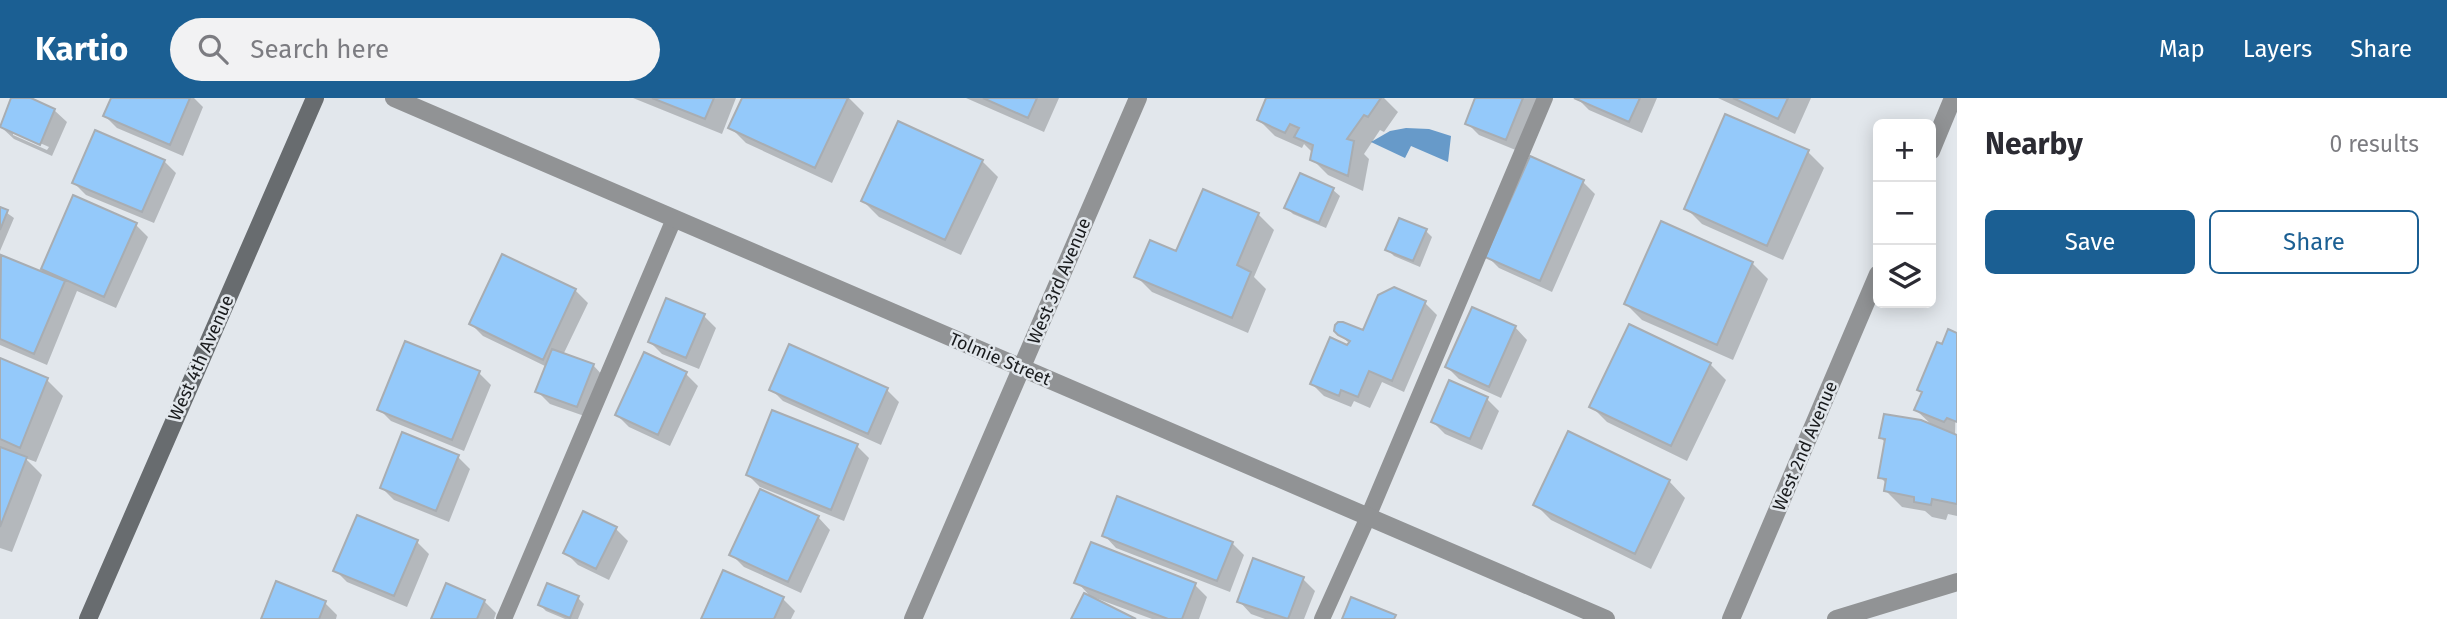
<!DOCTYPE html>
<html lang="en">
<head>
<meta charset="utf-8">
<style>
	body { margin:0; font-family:"Fira Sans",sans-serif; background:#f2f2f3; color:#2b2b33 }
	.controls { position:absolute; right:21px; top:21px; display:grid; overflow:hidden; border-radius:10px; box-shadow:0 4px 18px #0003 }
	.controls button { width:63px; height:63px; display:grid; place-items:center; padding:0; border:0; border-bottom:2px solid #e1e1e2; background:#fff; color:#2b2b33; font:35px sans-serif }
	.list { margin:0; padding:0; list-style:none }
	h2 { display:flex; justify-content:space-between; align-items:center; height:91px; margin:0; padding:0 28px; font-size:30px }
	h2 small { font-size:23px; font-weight:400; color:#7c7c81 }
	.actions { display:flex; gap:14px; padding:21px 28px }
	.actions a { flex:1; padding:16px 0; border:2px solid #1b5f93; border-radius:10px; text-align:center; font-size:24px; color:#1b5f93 }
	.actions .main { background:#1b5f93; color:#fff }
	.icon { flex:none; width:38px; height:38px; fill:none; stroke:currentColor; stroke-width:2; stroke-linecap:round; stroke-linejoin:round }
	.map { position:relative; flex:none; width:1957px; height:521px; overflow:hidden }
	header { display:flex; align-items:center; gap:42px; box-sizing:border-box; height:98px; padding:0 35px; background:#1b5f93; color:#fff }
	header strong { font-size:33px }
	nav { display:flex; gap:38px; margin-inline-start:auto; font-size:24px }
	.search { width:490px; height:63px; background:#f2f2f3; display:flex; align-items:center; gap:18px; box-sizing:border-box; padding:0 24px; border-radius:38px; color:#7c7c81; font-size:26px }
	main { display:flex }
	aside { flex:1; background:#fff }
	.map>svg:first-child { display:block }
	.water { fill:#679ac9 }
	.shadow { fill:#0003; fill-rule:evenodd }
	.building { fill:#94c9fa; stroke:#a8adb2; stroke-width:2 }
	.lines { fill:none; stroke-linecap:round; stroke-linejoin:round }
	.service { stroke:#919395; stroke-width:16 }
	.minor { stroke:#919395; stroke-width:18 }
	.secondary { stroke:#686c6f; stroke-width:18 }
	.labels { text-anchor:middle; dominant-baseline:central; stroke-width:5; stroke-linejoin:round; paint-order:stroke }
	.street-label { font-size:18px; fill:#191b1d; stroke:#e2e7ec }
</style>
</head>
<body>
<header>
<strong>Kartio</strong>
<div class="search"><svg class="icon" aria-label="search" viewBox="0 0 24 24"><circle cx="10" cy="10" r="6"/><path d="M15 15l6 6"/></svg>Search here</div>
<nav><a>Map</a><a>Layers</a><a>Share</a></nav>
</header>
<main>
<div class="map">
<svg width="1957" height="521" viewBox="0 0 1957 521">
	<rect width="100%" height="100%" fill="#e2e7ec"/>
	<path class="water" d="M1406,30L1429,31L1451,38L1448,64L1411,48L1405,60L1371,44L1390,33Z"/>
	<path class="shadow" d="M13,0H26L54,12L67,24L52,58L14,41L1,29ZM13,33L49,49L47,52L13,37Z
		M113,0H194L203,9L183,58L117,30L105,18Z
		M633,0H736L722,36Z
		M744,0H849L864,15L832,85L746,45L730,29Z
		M966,0H1059L1044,34Z
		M1268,0H1384L1398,14L1384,34L1380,32L1364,56L1369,61L1363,93L1328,77L1312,61L1313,55L1304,46L1302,50L1275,38L1259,22Z
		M1477,0H1538L1518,53L1479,37L1467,25Z
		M1577,0H1657L1642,35L1589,12Z
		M1718,0H1811L1795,36Z
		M1808,54L1824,70L1783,162L1702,126L1686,110Z
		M164,63L176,75L154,125L86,97L74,85Z
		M982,63L998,79L961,157L879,119L863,103Z
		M1583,84L1595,96L1552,194L1499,170L1487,158Z
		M1333,92L1340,98L1326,130L1293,116L1287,110Z
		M1204,93L1258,116L1274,132L1254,179L1266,191L1248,235L1152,194L1136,178L1177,155Z
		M0,110L14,120L0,153Z
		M136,127L148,139L116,210L77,193L47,267L0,247V164L2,159L51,179L43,171Z
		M1426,133L1432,139L1420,169L1394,158L1387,151Z
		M1752,165L1768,181L1733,262L1642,222L1626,206Z
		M575,192L588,205L563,257L593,267L605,280L590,320L550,306L537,293L547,269L483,238L471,226Z
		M1425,205L1437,217L1404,294L1382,284L1370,310L1354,303L1351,309L1324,298L1312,286L1350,246L1336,233L1364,235Z
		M704,218L716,230L699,271L662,256L650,244Z
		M1515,229L1527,242L1501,300L1459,281L1447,269Z
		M1957,237L1955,338L1957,339V418L1948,416L1946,422L1932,419L1925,413L1902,409L1886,393L1887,386L1880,379L1886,345L1881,340L1934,329L1916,312L1923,296L1919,292L1943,249Z
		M0,262L47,282L63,298L36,364L25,360L42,377L12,454L0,450Z
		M1710,266L1726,282L1687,363L1607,324L1591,308Z
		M479,275L491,287L464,353L391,323L379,311Z
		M686,276L698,288L670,348L629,329L617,317Z
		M771,291L887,292L899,304L881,347L783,303Z
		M1487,301L1499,313L1482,352L1445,336L1433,324Z
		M857,348L869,360L844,423L760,389L748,377Z
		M458,359L470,371L449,424L394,402L382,390Z
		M1669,383L1685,400L1651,471L1551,422L1535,406Z
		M818,419L830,432L801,495L744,469L732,457Z
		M616,431L628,443L609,482L578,467L565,454Z
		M1104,437L1232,445L1244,457L1230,494L1116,450Z
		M417,444L429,456L407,509L347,484L335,472Z
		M1303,481L1315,493L1304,521H1265L1251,516L1239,503Z
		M1077,484L1195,487L1207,499L1199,521H1152L1090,498Z
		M578,500L584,506L578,521H565L546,513L540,507Z
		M783,501L795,513L791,521H703Z
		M484,503L496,515L494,521H432Z
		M325,505L337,517L336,521H263Z"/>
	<path class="building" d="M11,0H31L55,11L40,47L0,29Z
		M111,0H190L170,47L103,18Z
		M652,0H714L705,21Z
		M742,0H848L815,70L728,30Z
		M983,0H1037L1028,20Z
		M1266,0H1381L1368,19L1364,17L1347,41L1354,43L1348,78L1310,62L1313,47L1294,39L1299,30L1290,26L1285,35L1257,22Z
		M1475,0H1523L1506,42L1465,26Z
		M1574,0H1640L1629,24Z
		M1733,0H1788L1778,21Z
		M1725,16L1809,52L1767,148L1684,111Z
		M898,23L983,62L945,142L861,103Z
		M95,32L165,62L142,114L72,85Z
		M1530,58L1584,82L1540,183L1485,159Z
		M1300,75L1334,90L1319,125L1284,110Z
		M1203,91L1259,115L1237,167L1251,174L1232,220L1134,179L1150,142L1176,153Z
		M73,97L137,125L104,199L41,171Z
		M0,109L8,112L0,132Z
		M1399,120L1427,131L1413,163L1385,152Z
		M1661,123L1753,164L1717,247L1624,206Z
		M502,156L576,191L543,262L469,226Z
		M1,157L65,183L34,256L0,241Z
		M1394,189L1426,203L1392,283L1369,273L1358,299L1341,292L1339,298L1310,286L1330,239L1347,247L1350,243L1338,237L1334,233L1335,227L1338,224H1343L1363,232L1378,197Z
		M666,200L705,216L686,260L648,244Z
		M1472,209L1516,228L1489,289L1445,269Z
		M1629,226L1711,265L1671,348L1589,309Z
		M1948,231L1957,235V324L1947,320L1944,324L1914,312L1922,294L1917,292L1937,244L1942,246Z
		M405,243L480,273L452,342L377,312Z
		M789,246L888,290L868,336L769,292Z
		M552,251L594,266L577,309L535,294Z
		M644,254L687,274L658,337L615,317Z
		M0,260L48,280L20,350L0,341Z
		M1449,282L1488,299L1470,341L1431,324Z
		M772,312L858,346L831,412L746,377Z
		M1884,316L1921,322L1957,337V406L1932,401L1931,407L1914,404V399L1884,393L1886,381L1878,380L1885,341L1879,340Z
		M1568,333L1670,382L1635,456L1533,407Z
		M402,334L459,357L436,413L380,390Z
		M0,349L27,359L0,429Z
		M760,391L819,418L788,484L729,457Z
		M1117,398L1233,444L1217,483L1102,438Z
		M583,413L617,429L596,471L563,455Z
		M357,417L418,442L394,498L333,473Z
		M1091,444L1196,485L1182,521H1168L1074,485Z
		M1253,460L1304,479L1288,521L1237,504Z
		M723,472L784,499L774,521H701Z
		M276,483L326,503L319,521H261Z
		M446,485L485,502L477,521H431Z
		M547,485L579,498L570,520L538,507Z
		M1084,495L1136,521H1071Z
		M1351,499L1396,517L1394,521H1342Z"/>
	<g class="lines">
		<path class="service" d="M504,521L674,121
			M1322,521L1368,419L1545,0"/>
		<path class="minor" d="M394,0L1606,521
			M1931,53L1953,0
			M913,521L1138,0
			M1731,521L1878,176
			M1836,521L1957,484"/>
		<path class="secondary" d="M88,521L315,0"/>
	</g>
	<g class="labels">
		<g class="street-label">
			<text transform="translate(1059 183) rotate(-67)">West 3rd Avenue</text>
			<text transform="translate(201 260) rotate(-66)">West 4th Avenue</text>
			<text transform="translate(1000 261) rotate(23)">Tolmie Street</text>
			<text transform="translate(1805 348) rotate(-67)">West 2nd Avenue</text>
		</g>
	</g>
</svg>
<div class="controls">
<button>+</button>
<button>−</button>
<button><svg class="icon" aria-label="layers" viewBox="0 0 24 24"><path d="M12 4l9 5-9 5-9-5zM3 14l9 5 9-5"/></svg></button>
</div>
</div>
<aside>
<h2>Nearby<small>0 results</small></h2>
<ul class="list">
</ul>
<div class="actions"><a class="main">Save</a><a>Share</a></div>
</aside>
</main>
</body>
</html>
